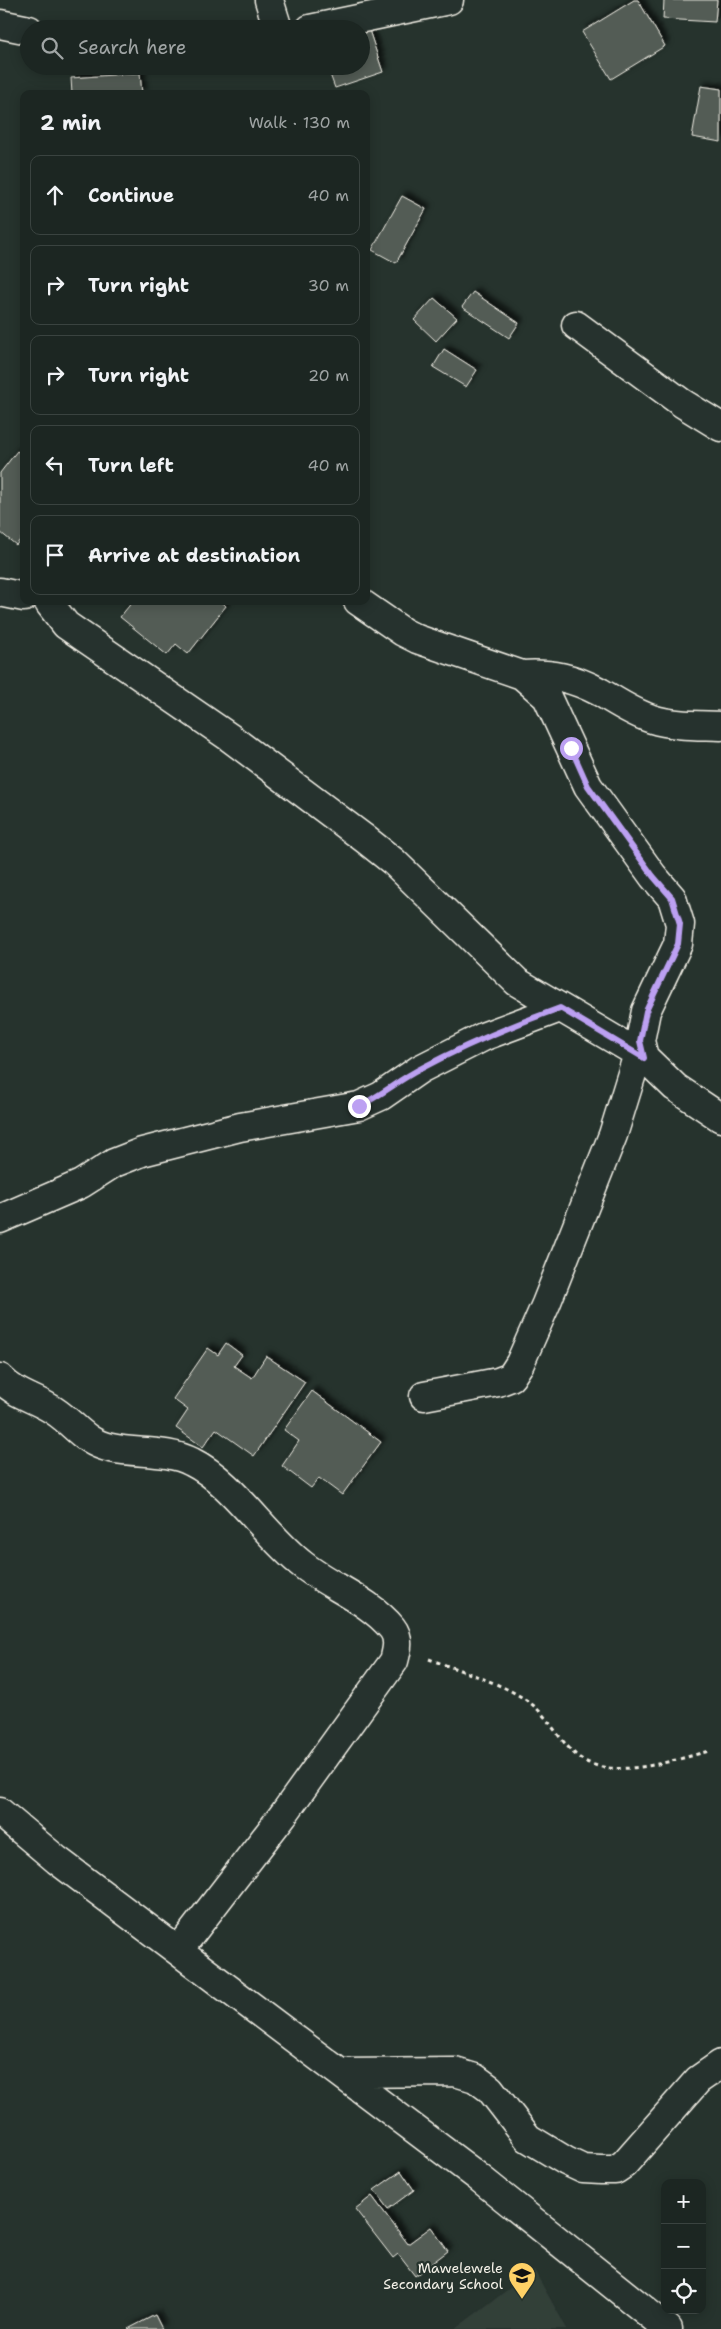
<!DOCTYPE html>
<html lang="en">
<head>
<meta charset="utf-8">
<style>
	body { margin:0; font-family:"Shantell Sans",sans-serif; background:#252e2a; color:#f1f3f6 }
	.controls { position:absolute; right:15px; bottom:15px; display:grid; overflow:hidden; border-radius:10px; box-shadow:0 2px 12px #0003 }
	.controls button { width:45px; height:45px; display:grid; place-items:center; padding:0; border:0; border-bottom:1px solid #3a4340; background:#1c2622; color:#f1f3f6; font:25px sans-serif }
	.stop { position:absolute; width:15px; height:15px; margin:-11px; border:4px solid #bca0f2; border-radius:50%; background:#fff }
	.stop.end { background:#bca0f2; border-color:#fff; box-shadow:0 1px 5px #0008 }
	.list { margin:0; padding:0; list-style:none }
	h2 { display:flex; justify-content:space-between; align-items:center; height:65px; margin:0; padding:0 20px; font-size:21px }
	h2 small { font-size:16px; font-weight:400; color:#a0a5a5 }
	.list li { display:grid; grid-template-columns:32px 1fr auto; gap:15px; align-items:center; box-sizing:border-box; height:80px; margin:0 10px 10px; padding:0 10px; border:1px solid #3a4340; border-radius:10px }
	.list b { display:block; font-size:19px; white-space:nowrap }
	.list em { font-size:16px; font-style:normal; color:#a0a5a5 }
	.icon { flex:none; width:28px; height:28px; fill:none; stroke:currentColor; stroke-width:2; stroke-linecap:round; stroke-linejoin:round }
	.map { position:relative; flex:none; width:721px; height:2329px; overflow:hidden }
	.search { position:absolute; background:#1c2622; box-shadow:0 2px 12px #0003; left:20px; top:20px; width:350px; height:55px; display:flex; align-items:center; gap:12px; box-sizing:border-box; padding:0 18px; border-radius:28px; color:#a0a5a5; font-size:19px }
	.panel { position:absolute; background:#1c2622; box-shadow:0 2px 12px #0003; left:20px; top:90px; width:350px; height:515px; border-radius:10px }
	.map>svg:first-child { display:block }
	.built { fill:#333f39 }
	.building { fill:#525c55; stroke:#f4f1e8; filter:url(#shadow) }
	.lines { fill:none; stroke-linecap:round; stroke-linejoin:round }
	.minor-casing { stroke:#f4f1e8; stroke-width:31 }
	.path { stroke:#f4f1e8; stroke-width:3; stroke-dasharray:4 4; stroke-linecap:butt }
	.minor { stroke:#26332d; stroke-width:28 }
	.route { stroke:#bca0f2; stroke-width:6 }
	.labels { text-anchor:middle; dominant-baseline:central; stroke-width:4.5; stroke-linejoin:round; paint-order:stroke }
	.poi-label { font-size:14px; fill:#f4f1e8; stroke:#26332d; text-anchor:end }
</style>
</head>
<body>
<div class="map">
<svg width="721" height="2329" viewBox="0 0 721 2329">
	<defs>
		<filter id="shadow"><feDropShadow dx="4.5" dy="-4.5" stdDeviation="2.5" flood-color="#0009"/></filter>
	</defs>
	<rect width="100%" height="100%" fill="#26332d"/>
	<filter id="ink" filterUnits="userSpaceOnUse"><feTurbulence type="fractalNoise" baseFrequency=".02" numOctaves="2"/><feDisplacementMap in="SourceGraphic" scale="10" xChannelSelector="R" yChannelSelector="G"/><feConvolveMatrix kernelMatrix="1 2 1 2 8 2 1 2 1" color-interpolation-filters="sRGB"/></filter>
	<g filter="url(#ink)">
		<path class="built" d="M534,2270L567,2329H455Z"/>
		<path class="building" d="M634,0H638L665,46L611,79L582,32Z
			M664,0H717L715,22L663,19Z
			M367,24L383,72L335,88L327,66H361V29Z
			M140,73L142,94H72L71,78Z
			M701,86L721,89V142L692,137Z
			M402,196L426,209L396,263L372,250Z
			M473,292L519,323L509,338L462,307Z
			M434,298L457,318L436,341L414,320Z
			M444,349L477,370L466,387L433,367Z
			M17,451L24,457V535L16,545L0,532V473Z
			M133,601H221L226,606L188,654L176,644L167,655L120,617Z
			M226,1343L242,1355L234,1366L252,1378L266,1356L305,1382L254,1456L216,1429L203,1447L176,1428L188,1410L173,1399L208,1348L218,1355Z
			M312,1391L381,1442L342,1495L319,1478L311,1488L282,1466L299,1441L284,1430Z
			M401,2171L414,2190L388,2209L374,2190Z
			M372,2196L408,2244L431,2227L448,2251L415,2276L398,2254L393,2258L355,2209Z
			M155,2315L162,2329H128Z"/>
		<g class="lines">
			<defs>
				<path id="minor" d="M269,0L278,29
					M0,24L29,30
					M310,29L449,0
					M576,325L682,403L721,427
					M0,592L24,597
					M358,601L403,632L417,639L522,675L547,697L588,786L653,876L672,898L680,924L678,944L646,1011L640,1041L644,1057L675,1087L721,1118
					M49,603L66,625L229,737L365,839L394,862L517,982L644,1057
					M522,675C552,673 574,678 600,692C617,702 633,713 652,719C674,726 698,725 721,726
					M0,1219L81,1184L114,1163L142,1152L240,1127L359,1106L381,1096L420,1069L485,1036L560,1008
					M0,1378C15,1394 31,1397 48,1407C72,1419 81,1442 111,1448C138,1454 167,1449 192,1462C233,1482 266,1537 303,1565C331,1587 369,1600 392,1628C400,1638 397,1650 394,1661L283,1815L178,1951
					M424,1396L498,1382L511,1377L520,1363L546,1304L613,1135L638,1054
					M0,1812L57,1860L477,2176L668,2329
					M340,2073L455,2072L475,2078L490,2089L528,2138L566,2161L583,2169L601,2170H615L624,2164L698,2080L721,2064"/>
			</defs>
			<use href="#minor" class="minor-casing"/>
			<path class="path" d="M429,1659C460,1671 508,1684 534,1706C550,1720 560,1741 576,1755C608,1783 674,1760 709,1751"/>
			<use href="#minor" class="minor"/>
		</g>
	</g>
	<g class="lines" filter="url(#ink)">
		<path class="route" d="M359,1106C382,1095 400,1079 422,1068C467,1044 513,1025 560,1008L644,1058L640,1041L646,1011L678,944L680,924L672,898L653,876L588,786L571,748"/>
	</g>
	<defs>
		<symbol id="school-pin" viewBox="-11 -11 22 30"><path d="M0 17L-7.5 6A9.5 9.5 0 1 1 7.5 6Z" fill="#ffd166" stroke="#26332d"/><path d="M0-5L7-2L0 1L-7-2ZM-4 1L0 2.5L4 1V4Q0 6-4 4Z" fill="#111"/></symbol>
	</defs>
	<g fill-rule="evenodd">
		<use href="#school-pin" x="506" y="2260" width="32" height="43"/>
	</g>
	<g class="labels">
		<g class="poi-label">
			<text x="503" y="2268">Mawelewele<tspan x="503" dy="16">Secondary School</tspan></text>
		</g>
	</g>
</svg>
<div class="controls">
<button>+</button>
<button>−</button>
<button><svg class="icon" aria-label="locate" viewBox="0 0 24 24"><circle cx="12" cy="12" r="6"/><path d="M12 2v4M12 18v4M2 12h4M18 12h4"/></svg></button>
</div>
<div class="stop" style="left:571px;top:748px"></div>
<div class="stop end" style="left:359px;top:1106px"></div>
<div class="search"><svg class="icon" aria-label="search" viewBox="0 0 24 24"><circle cx="10" cy="10" r="6"/><path d="M15 15l6 6"/></svg>Search here</div>
<section class="panel">
<h2>2 min<small>Walk · 130 m</small></h2>
<ul class="list">
<li><svg class="icon" aria-label="ahead" viewBox="0 0 24 24"><path d="M12 20V5M6 11l6-6 6 6"/></svg><div><b>Continue</b></div><em>40 m</em></li>
<li><svg class="icon" aria-label="right" viewBox="0 0 24 24"><path d="M7 20v-9h11M14 6l5 5-5 5"/></svg><div><b>Turn right</b></div><em>30 m</em></li>
<li><svg class="icon" aria-label="right" viewBox="0 0 24 24"><path d="M7 20v-9h11M14 6l5 5-5 5"/></svg><div><b>Turn right</b></div><em>20 m</em></li>
<li><svg class="icon" aria-label="left" viewBox="0 0 24 24"><path d="M17 20v-9H6M10 6l-5 5 5 5"/></svg><div><b>Turn left</b></div><em>40 m</em></li>
<li><svg class="icon" aria-label="arrive" viewBox="0 0 24 24"><path d="M6 21V4h12l-3 4 3 4H6"/></svg><div><b>Arrive at destination</b></div></li>
</ul>
</section>
</div>
</body>
</html>
